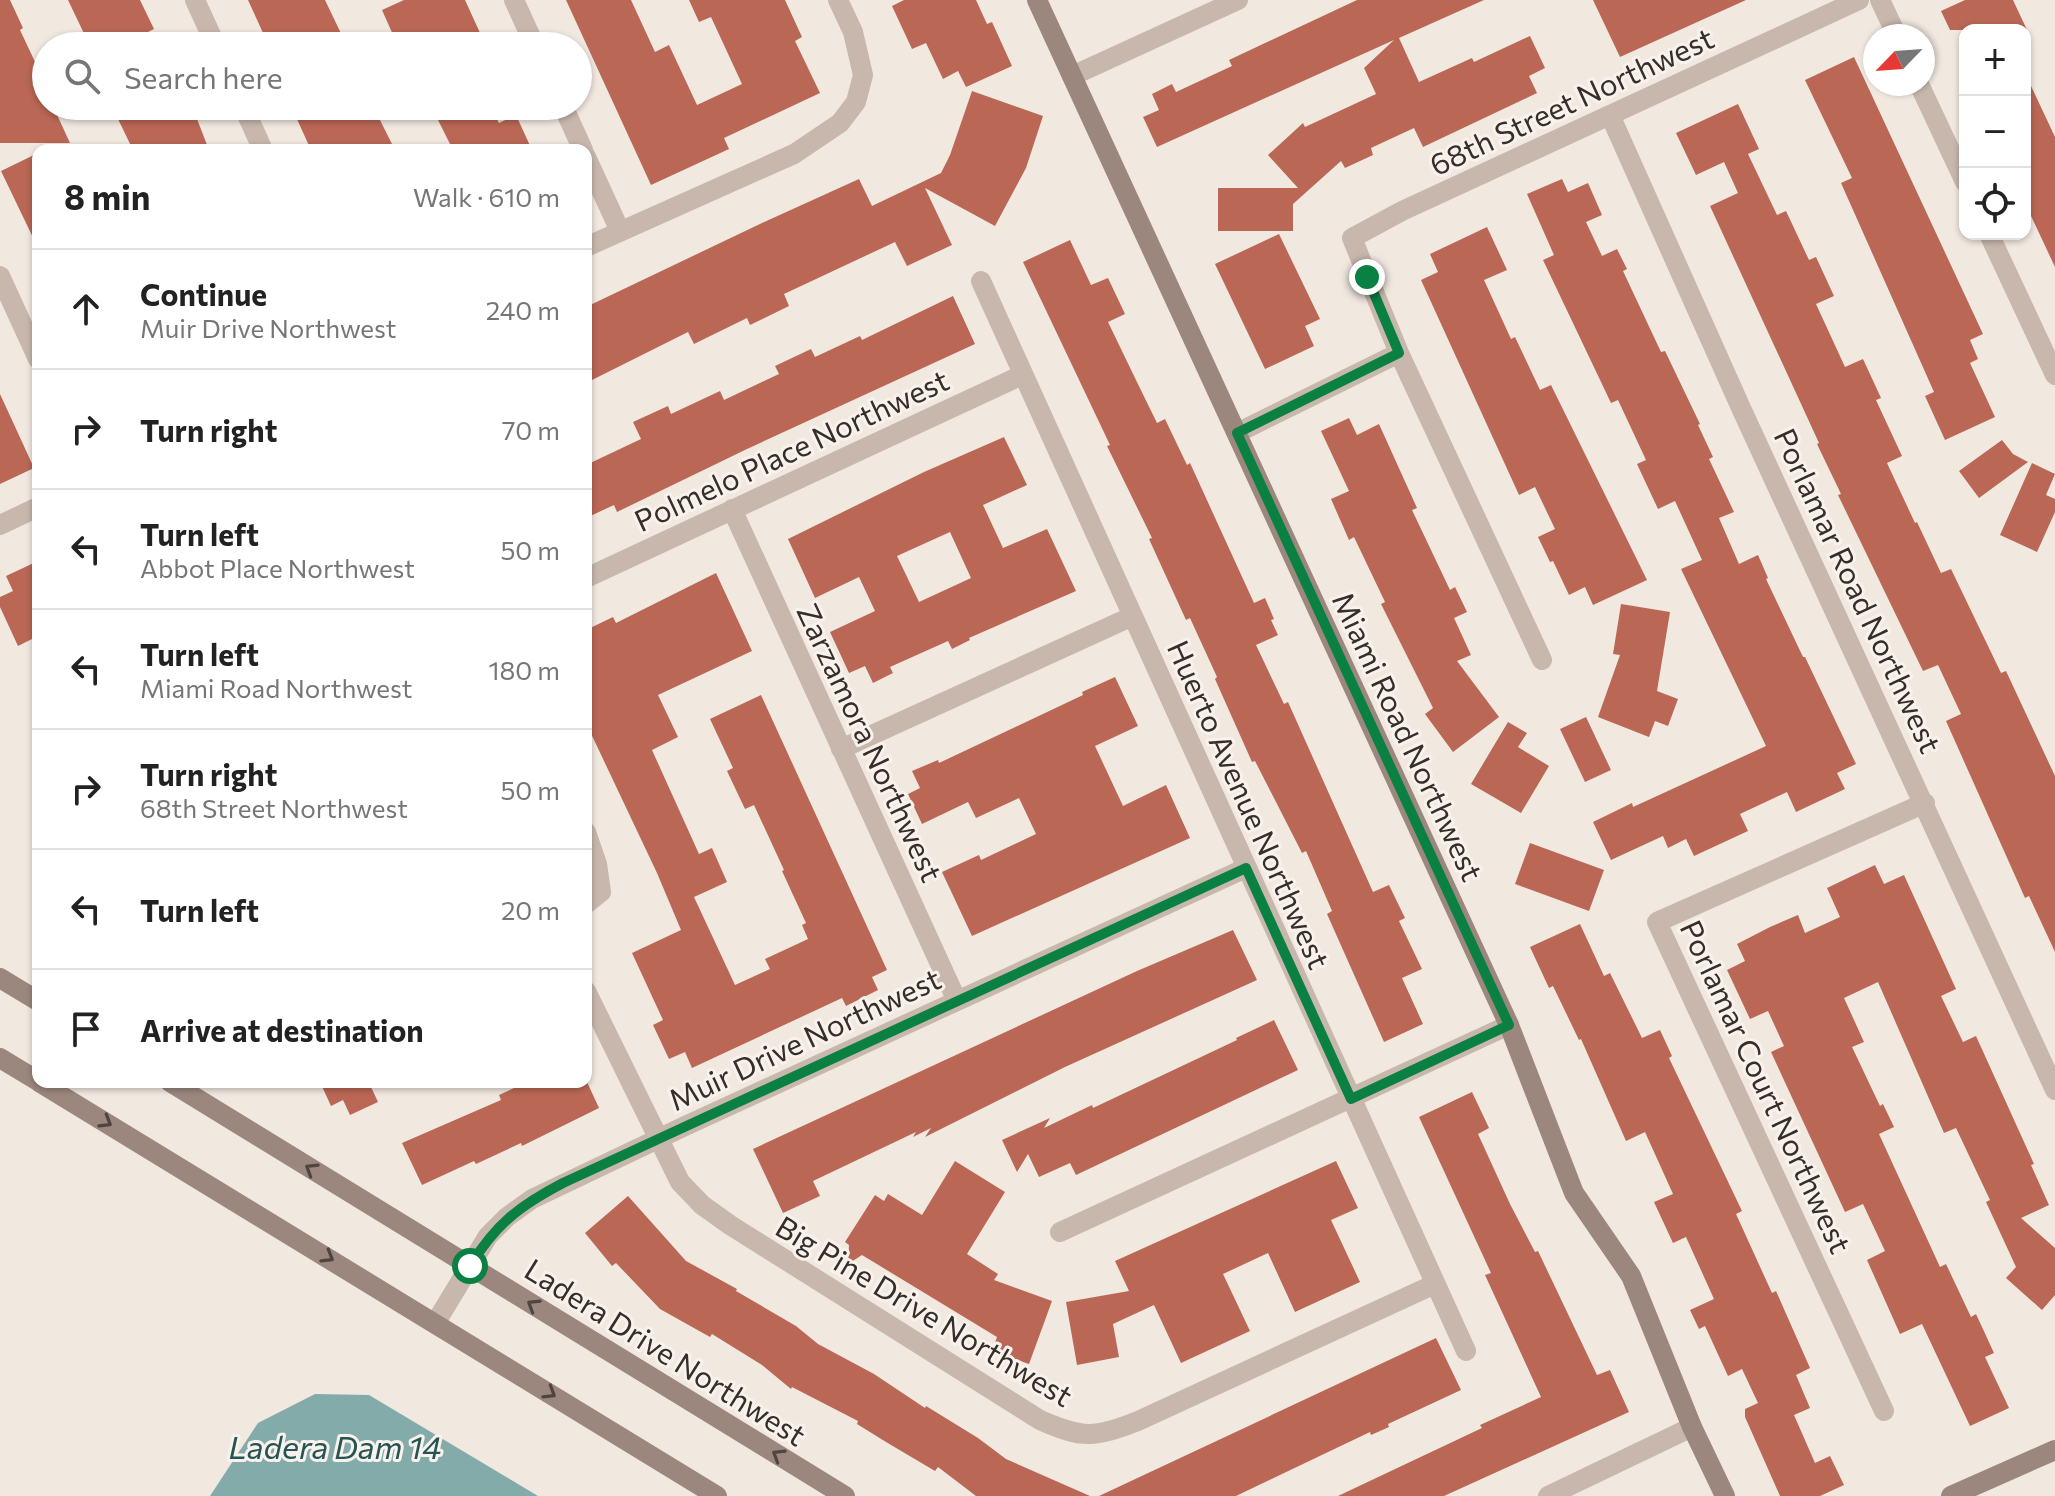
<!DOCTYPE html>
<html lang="en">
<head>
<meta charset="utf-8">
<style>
	body { margin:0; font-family:Commissioner,sans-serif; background:#f2f2f2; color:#222 }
	.controls { position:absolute; right:24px; top:24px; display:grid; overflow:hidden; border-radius:16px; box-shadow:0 2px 6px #0004 }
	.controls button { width:72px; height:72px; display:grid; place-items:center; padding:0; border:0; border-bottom:2px solid #e0e0e0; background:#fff; color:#222; font:40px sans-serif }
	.compass { position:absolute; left:1863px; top:24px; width:72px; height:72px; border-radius:50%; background:#fff; box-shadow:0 2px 6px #0004; rotate:245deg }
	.stop { position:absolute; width:24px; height:24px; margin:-18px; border:6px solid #0b8043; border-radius:50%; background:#fff }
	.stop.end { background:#0b8043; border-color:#fff; box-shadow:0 2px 8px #0008 }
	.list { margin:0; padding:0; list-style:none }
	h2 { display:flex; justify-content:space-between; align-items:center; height:104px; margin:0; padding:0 32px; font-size:34px }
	h2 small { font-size:26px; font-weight:400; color:#767676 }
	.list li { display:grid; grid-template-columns:52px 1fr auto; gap:24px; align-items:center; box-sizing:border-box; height:120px; padding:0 32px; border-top:2px solid #e0e0e0 }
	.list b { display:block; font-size:30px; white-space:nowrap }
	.list p { margin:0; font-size:26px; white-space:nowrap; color:#767676 }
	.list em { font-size:26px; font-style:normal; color:#767676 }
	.icon { flex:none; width:44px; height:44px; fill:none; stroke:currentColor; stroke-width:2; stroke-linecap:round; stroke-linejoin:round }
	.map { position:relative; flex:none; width:2055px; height:1496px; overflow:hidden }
	.search { position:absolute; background:#fff; box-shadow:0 2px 6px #0004; left:32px; top:32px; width:560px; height:88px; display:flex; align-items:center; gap:20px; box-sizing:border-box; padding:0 28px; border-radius:44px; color:#767676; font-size:30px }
	.panel { position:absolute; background:#fff; box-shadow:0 2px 6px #0004; left:32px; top:144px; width:560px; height:944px; border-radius:16px }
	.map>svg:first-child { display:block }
	.water { fill:#82abaa }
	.building { fill:#ba6755; fill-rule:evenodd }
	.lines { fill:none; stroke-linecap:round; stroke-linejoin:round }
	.street { stroke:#c8b7ad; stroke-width:20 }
	.secondary { stroke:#9b877e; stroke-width:20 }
	.oneway { stroke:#504440 }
	.route { stroke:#0b8043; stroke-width:10 }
	.labels { text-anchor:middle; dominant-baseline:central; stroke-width:6; stroke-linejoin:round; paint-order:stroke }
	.street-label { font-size:30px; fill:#372e2b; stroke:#f9f2ec }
	.water-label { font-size:32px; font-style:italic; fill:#245454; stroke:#f9f2ec }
</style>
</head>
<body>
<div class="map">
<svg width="2055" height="1496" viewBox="0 0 2055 1496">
	<rect width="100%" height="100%" fill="#f1e8e0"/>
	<path class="water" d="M315,1394L369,1395L538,1496H210L258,1423Z"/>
	<path class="building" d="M0,0H10L23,28L20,30L44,81L46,106H53L70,143H0Z
		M68,0H140L154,29L146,33L152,46H90Z
		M248,0H325L347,46H269Z
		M404,0H465L486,46H398L382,10Z
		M566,0H631L655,52L669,45L697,105L742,84L711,17L699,22L689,0H785L802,37L795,41L820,93L724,138L729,149L651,185Z
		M904,0H976L987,24L992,22L1012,66L966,87L958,71L943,79L926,43L912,49L892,6Z
		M1357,0H1484L1399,38L1419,82L1472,58L1474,62L1530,36L1545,68L1529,76L1537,93L1423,147L1414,128L1371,148L1373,155L1345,168L1341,161L1293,204V231H1218V188H1298L1268,155L1303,123L1305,127L1376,94L1364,68L1394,40L1157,147L1143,117L1159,110L1152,94L1172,84L1176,92L1232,66L1229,60Z
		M1593,0H1746L1620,57Z
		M1965,0H2013L2027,30H1950L1941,11Z
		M1854,57L1983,334L1970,340L1978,359L1970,363L1995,417L1945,440L1925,396L1934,392L1841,183L1852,178L1805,80Z
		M2025,73L2055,137V267L2025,203Z
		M972,91L1043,116L1026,168L995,226L925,188L952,245L907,266L895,242L784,294L789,306L750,325L747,318L694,344L688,332L586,383V307L762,223L859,179L872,206L941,173L950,155Z
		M1738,104L1759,149L1748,154L1777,215L1786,211L1809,260L1816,257L1834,296L1816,304L1845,367L1863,359L1881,398L1876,400L1902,456L1887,463L1915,523L1917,522L1941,573L1951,569L2001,673L2006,671L2055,776V952L2029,896L2025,898L1946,721L1961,714L1938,665L1923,671L1838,495L1841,494L1817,444L1819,443L1710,206L1738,193L1724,162L1696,175L1676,133Z
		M117,106H192L209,150H133L118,119L123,117Z
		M291,106H373L395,150H311Z
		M431,106H490L499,123L516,115L532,150H453Z
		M38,153V248L1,171Z
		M1562,179L1568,192L1588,183L1602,215L1586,222L1602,256L1617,249L1627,269L1623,271L1661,352L1665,351L1700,424L1698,425L1713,457L1709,459L1734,512L1719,518L1739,564L1758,555L1768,578L1766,579L1803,657H1805L1856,764L1837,773L1845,789L1796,812L1787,792L1740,814L1748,831L1694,856L1686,839L1668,848L1663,836L1611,860L1593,822L1632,803L1633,807L1766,746L1681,569L1702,560L1675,501L1658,509L1637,464L1646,460L1618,400L1611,403L1543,260L1554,255L1527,194Z
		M1487,227L1507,270L1484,280L1511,339L1515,337L1540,390L1551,385L1647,580L1593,605L1585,587L1569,595L1553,561L1550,562L1538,537L1555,529L1535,487L1519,495L1421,280L1438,272L1430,254Z
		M1279,234L1320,319L1305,326L1314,346L1265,369L1215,264Z
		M1070,240L1091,285L1108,278L1125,314L1108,322L1135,378L1157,423L1165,419L1187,465L1190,463L1254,603L1265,598L1274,619L1271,620L1278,635L1256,645L1284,704L1288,702L1373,892L1389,885L1405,918L1399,921L1422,969L1402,978L1423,1024L1384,1042L1327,914L1332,911L1306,851L1302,853L1255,761L1252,762L1215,679L1217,677L1190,618L1186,620L1149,539L1152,538L1107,446L1110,445L1023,262Z
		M953,296L975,344L747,449L617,512L614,505L586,518V465L641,439L633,422L668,406L671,414L720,391L724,400L779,374L775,366L811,349L815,357L860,336L862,340Z
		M0,394L34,468L0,484Z
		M1349,418L1357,435L1379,424L1417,508L1412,510L1450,590L1455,587L1467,612L1454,618L1471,655L1457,661L1499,717L1453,752L1425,714L1433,708L1381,604L1385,602L1354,537L1349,540L1331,499L1349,491L1321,431Z
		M1004,437L1027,485L983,505L1003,548L1047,529L1076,591L969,638L970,640L952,649L948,641L890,667L893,673L873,683L865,666L849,673L830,632L875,611L859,577L815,598L788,539L924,472ZM950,532L971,578L919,602L897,556Z
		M2002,440L2013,454L2028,462L1979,498L1959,471Z
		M2032,463L2055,474L2046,495L2055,499V512L2037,552L2000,535Z
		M38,561V636L18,646L0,607V597L13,591L6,576Z
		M716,573L752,651L658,695L678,737L652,750L699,854L712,848L727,882L694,897L735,985L770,969L765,959L808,939L802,925L806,923L782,871L784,870L754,805L745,809L727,771L733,768L710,719L761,695L887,970L872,977L878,990L846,1006L842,998L692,1068L685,1052L669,1059L653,1025L663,1020L632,953L681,930L657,873L586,723V630L613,617L616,623Z
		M1621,604L1670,612L1657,691L1678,699L1668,726L1655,721L1649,737L1598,717L1620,655L1613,654Z
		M1115,677L1138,726L1095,746L1123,806L1166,785L1190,838L972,936L942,872L979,855L981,860L1036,834L1019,798L976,818L968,802L922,824L908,794L920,788L912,771L938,760L939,763L1083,695L1082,692Z
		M1586,717L1611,770L1585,782L1560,729Z
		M1508,722L1527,733L1518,747L1549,766L1521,813L1471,784Z
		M1530,843L1604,870L1589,911L1515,884Z
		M1875,865L1884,884L1904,875L1956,989L1941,996L1963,1042L1976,1036L2034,1164L2031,1165L2049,1205L2021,1218L2055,1248V1295L2042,1310L2006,1278L2016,1267L1986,1202L1990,1200L1956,1128L1944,1133L1878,982L1844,998L1864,1042L1852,1047L1880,1106L1883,1104L1894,1127L1879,1134L1940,1267L1946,1264L1971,1317L1976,1314L1994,1353L1985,1357L2009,1408L1970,1426L1922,1324L1900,1334L1867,1260L1885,1251L1863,1204L1845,1212L1771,1052L1784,1046L1768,1011L1750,1019L1727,970L1745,961L1737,944L1770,927L1798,915L1805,933L1840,917L1827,888Z
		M1580,924L1604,976L1610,973L1642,1038L1660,1030L1672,1056L1669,1058L1742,1211L1736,1214L1772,1293L1776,1291L1810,1368L1796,1375L1810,1408L1794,1415L1815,1463L1830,1456L1844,1485L1820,1496H1780L1745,1417V1409L1758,1403L1742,1369L1728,1376L1705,1326L1699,1329L1690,1310L1714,1299L1686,1237L1673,1243L1654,1202L1673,1194L1645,1132L1626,1141L1581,1039L1579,1040L1553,986L1549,988L1530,947Z
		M1233,930L1257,980L1065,1067L925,1137L931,1128L913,1137L916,1132L813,1181L820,1196L783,1213L753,1149L1137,971Z
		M1274,1020L1298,1070L1076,1175L1070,1163L1039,1177L1028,1154L1017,1172L1002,1140L1050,1118L1044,1128L1092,1105L1093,1108L1237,1040L1236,1038Z
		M320,1082H382L371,1087L378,1102L350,1115L343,1100L331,1106Z
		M527,1082H587L599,1108L522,1146L521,1143L476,1164L474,1161L422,1185L402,1143L501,1100L499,1095Z
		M1472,1092L1489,1128L1478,1134L1510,1204L1535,1252L1538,1251L1597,1375L1610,1370L1629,1412L1444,1496H1338L1482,1428L1480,1425L1541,1397L1485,1275L1491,1273L1419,1117Z
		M955,1161L1005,1192L967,1254L998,1274L994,1280L1052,1301L1029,1364L992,1351L997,1337L862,1255L848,1264L849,1245L845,1242L875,1195L884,1201L888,1194L922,1215Z
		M1336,1161L1358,1208L1331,1220L1360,1282L1295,1312L1268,1253L1223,1274L1250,1331L1181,1363L1154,1305L1113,1324L1119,1357L1077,1365L1066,1302L1129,1291L1115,1261Z
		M628,1196L686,1261L737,1289L736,1291L796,1326L818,1344L874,1374L925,1408L926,1406L978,1438L1006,1459L1090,1496H976L938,1467L935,1471L886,1442L857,1424L858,1421L792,1387L791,1389L762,1365L712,1334L710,1337L660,1309L616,1263L612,1266L585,1233Z
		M1436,1338L1461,1390L1388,1424L1389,1427L1371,1435L1370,1432L1236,1496H1099Z"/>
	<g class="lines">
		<path class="street" d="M195,0L216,46
			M514,0L535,46
			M1880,0L1897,36
			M1072,76L1238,0
			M1919,84L1965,182
			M243,106L263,150
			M563,106L583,150
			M1610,115L1741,408L2055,1090
			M586,157L620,231
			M1989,234L2055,375
			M586,247L794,154L840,123L856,102L863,75L853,32L838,0
			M0,276L38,359
			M981,281L1466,1351
			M1237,433L1399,353
			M732,509L957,1001
			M0,525L38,507
			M586,578L1022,375
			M1542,660L1399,353L1352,238L1402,211L1859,0
			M841,749L1133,616
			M586,832L597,864L601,892L586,904
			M586,991L680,1182L702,1205L730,1225L1040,1420C1083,1439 1094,1438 1138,1421L1435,1284
			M1060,1232L1509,1025
			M436,1322L488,1236L507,1217L532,1199L683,1127L1246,868
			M1884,1411L1657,922L1925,803
			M1548,1496L1692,1427"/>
		<path class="secondary" d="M1037,0L1509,1025L1574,1193L1631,1276L1692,1427L1725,1496
			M0,978L38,1001
			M0,1058L38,1081
			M39,1082L717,1496
			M170,1082L845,1496
			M1951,1496L2055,1450"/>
	</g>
	<defs><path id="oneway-chevron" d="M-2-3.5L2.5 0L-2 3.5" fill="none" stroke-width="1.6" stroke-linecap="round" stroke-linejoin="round" transform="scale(2)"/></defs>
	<g class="oneway">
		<use href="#oneway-chevron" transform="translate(106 1122) rotate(31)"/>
		<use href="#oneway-chevron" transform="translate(311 1169) rotate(-148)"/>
		<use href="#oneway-chevron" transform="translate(328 1257) rotate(31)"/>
		<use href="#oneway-chevron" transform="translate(533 1305) rotate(-148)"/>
		<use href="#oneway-chevron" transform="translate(550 1393) rotate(32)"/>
		<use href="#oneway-chevron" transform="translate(778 1455) rotate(-148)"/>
	</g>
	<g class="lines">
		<path class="route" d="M470,1266C496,1224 519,1206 563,1183L1246,868L1351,1099L1509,1025L1237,433L1399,353L1367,277"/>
	</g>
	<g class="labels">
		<g class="street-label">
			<text transform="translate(1571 100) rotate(-25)">68th Street Northwest</text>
			<text transform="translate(791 449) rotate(-25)">Polmelo Place Northwest</text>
			<text transform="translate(1859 590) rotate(65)">Porlamar Road Northwest</text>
			<text transform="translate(1409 736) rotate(65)">Miami Road Northwest</text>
			<text transform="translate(871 742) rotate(65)">Zarzamora Northwest</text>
			<text transform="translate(1250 804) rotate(66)">Huerto Avenue Northwest</text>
			<text transform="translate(804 1038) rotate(-25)">Muir Drive Northwest</text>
			<text transform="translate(1767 1086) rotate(65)">Porlamar Court Northwest</text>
			<text transform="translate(925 1310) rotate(31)">Big Pine Drive Northwest</text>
			<text transform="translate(666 1351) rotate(32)">Ladera Drive Northwest</text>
		</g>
		<g class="water-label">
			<text x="335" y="1446">Ladera Dam 14</text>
		</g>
	</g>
</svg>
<div class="controls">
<button>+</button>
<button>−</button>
<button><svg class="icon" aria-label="locate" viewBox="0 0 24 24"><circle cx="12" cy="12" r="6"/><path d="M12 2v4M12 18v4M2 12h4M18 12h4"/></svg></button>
</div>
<svg class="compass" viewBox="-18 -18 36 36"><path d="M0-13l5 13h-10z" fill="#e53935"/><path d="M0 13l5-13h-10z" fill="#767676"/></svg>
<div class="stop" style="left:470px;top:1266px"></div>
<div class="stop end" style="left:1367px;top:277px"></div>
<div class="search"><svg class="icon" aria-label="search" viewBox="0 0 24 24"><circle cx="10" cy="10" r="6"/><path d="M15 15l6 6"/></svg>Search here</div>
<section class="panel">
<h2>8 min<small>Walk · 610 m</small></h2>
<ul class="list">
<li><svg class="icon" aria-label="ahead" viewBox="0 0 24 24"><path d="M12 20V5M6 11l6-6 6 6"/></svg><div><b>Continue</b><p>Muir Drive Northwest</p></div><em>240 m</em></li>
<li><svg class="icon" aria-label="right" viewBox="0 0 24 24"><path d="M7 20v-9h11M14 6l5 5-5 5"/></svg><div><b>Turn right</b></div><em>70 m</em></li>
<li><svg class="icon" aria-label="left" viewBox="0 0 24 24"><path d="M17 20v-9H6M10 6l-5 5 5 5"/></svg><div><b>Turn left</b><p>Abbot Place Northwest</p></div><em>50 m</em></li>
<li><svg class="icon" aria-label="left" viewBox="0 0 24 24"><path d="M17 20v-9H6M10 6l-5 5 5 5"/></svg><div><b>Turn left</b><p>Miami Road Northwest</p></div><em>180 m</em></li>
<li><svg class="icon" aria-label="right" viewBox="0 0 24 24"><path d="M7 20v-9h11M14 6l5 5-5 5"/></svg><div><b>Turn right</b><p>68th Street Northwest</p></div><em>50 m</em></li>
<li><svg class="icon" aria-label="left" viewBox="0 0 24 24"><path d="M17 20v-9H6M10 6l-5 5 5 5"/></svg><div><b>Turn left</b></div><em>20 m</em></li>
<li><svg class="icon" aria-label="arrive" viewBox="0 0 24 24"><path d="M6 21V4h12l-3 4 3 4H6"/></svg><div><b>Arrive at destination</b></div></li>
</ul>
</section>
</div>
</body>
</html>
